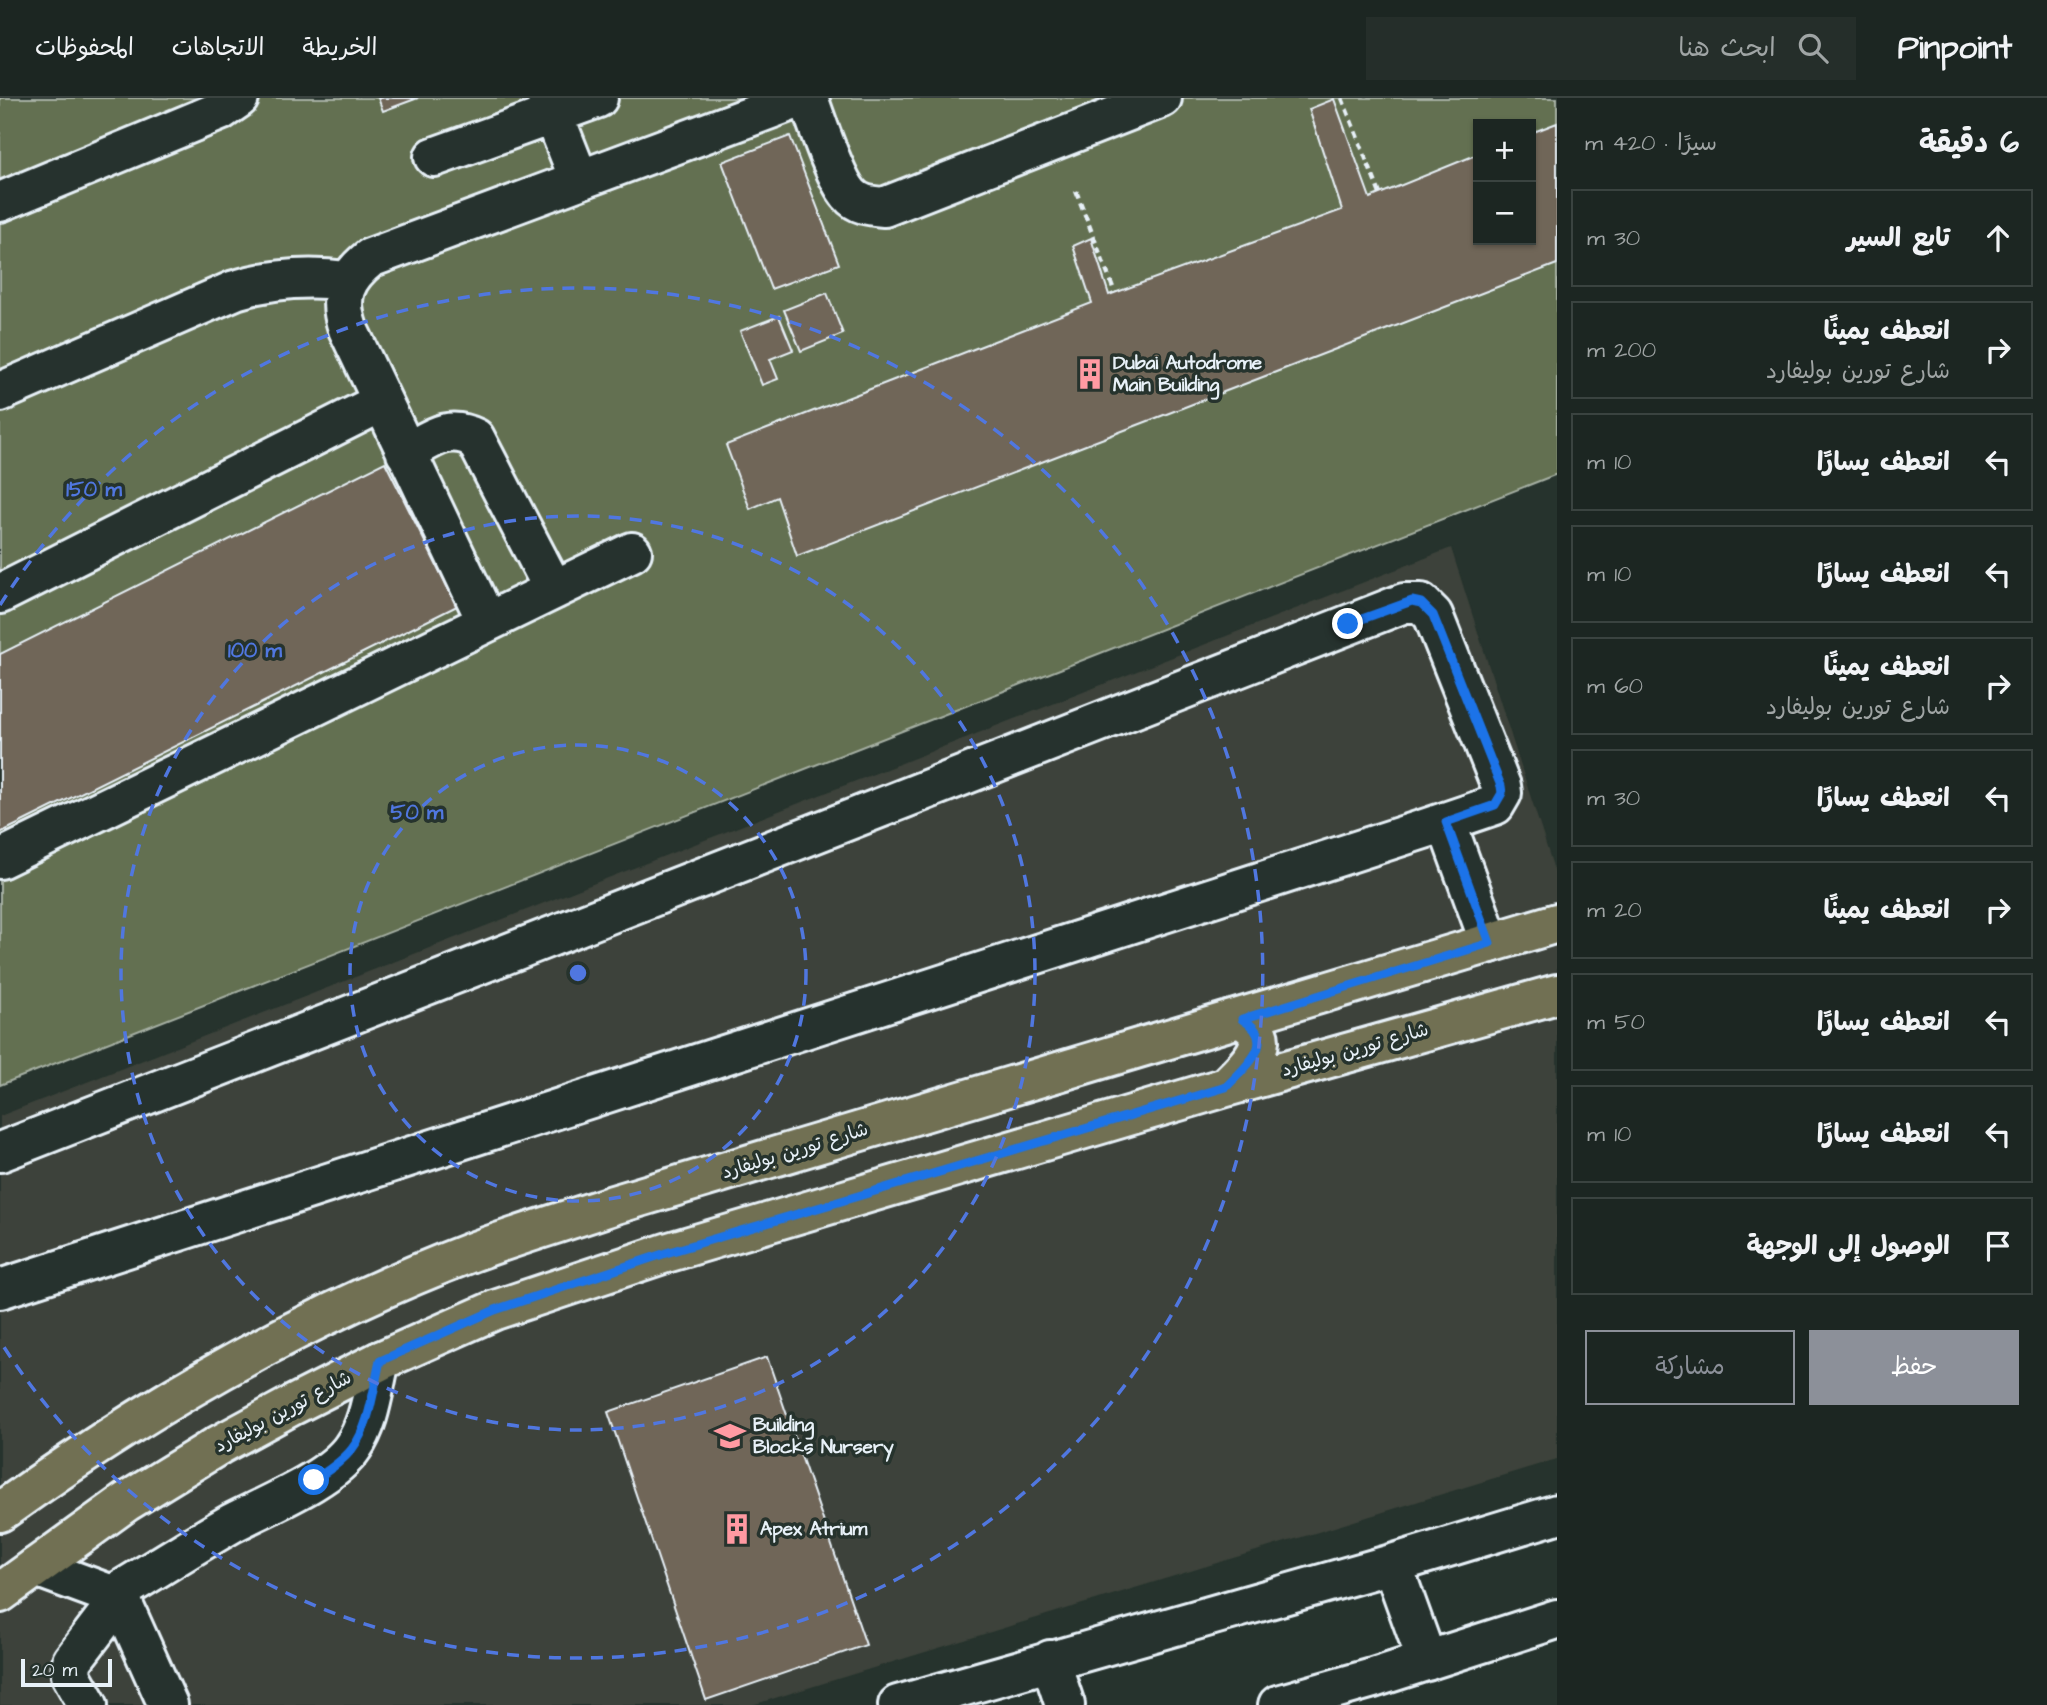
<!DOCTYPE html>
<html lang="ar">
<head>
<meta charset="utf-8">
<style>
	body { margin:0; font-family:"Architects Daughter","Playpen Sans Arabic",sans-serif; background:#252e2a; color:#f1f3f6; direction:rtl }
	.controls { position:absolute; right:21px; top:21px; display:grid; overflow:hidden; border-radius:0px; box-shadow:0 2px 5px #0004 }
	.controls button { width:63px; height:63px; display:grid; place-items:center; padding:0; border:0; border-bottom:2px solid #3a4340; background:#1c2622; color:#f1f3f6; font:35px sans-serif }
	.scale { position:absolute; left:21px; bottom:18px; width:91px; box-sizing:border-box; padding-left:7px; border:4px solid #e8f1f8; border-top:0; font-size:19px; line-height:24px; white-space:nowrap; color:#e8f1f8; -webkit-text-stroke:5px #26332d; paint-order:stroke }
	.stop { position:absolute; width:21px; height:21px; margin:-16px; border:5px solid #1a73e8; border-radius:50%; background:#fff }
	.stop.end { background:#1a73e8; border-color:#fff; box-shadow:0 2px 7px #0008 }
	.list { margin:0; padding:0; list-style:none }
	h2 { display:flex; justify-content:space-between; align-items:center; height:91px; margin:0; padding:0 28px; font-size:30px }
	h2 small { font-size:23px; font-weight:400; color:#a0a5a5 }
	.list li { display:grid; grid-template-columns:46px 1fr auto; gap:21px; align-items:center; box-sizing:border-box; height:98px; margin:0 14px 14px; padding:0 14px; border:2px solid #3a4340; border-radius:0px }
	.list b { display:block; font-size:26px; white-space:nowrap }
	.list p { margin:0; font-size:23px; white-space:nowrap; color:#a0a5a5 }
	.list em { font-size:23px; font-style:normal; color:#a0a5a5 }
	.actions { display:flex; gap:14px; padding:21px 28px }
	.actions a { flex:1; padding:16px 0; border:2px solid #8c9099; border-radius:0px; text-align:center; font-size:24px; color:#8c9099 }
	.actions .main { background:#8c9099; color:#fff }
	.icon { flex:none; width:38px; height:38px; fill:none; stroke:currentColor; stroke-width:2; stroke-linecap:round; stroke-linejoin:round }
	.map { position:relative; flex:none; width:1557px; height:1607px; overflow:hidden; direction:ltr }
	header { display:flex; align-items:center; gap:42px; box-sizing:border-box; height:98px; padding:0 35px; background:#1c2622; border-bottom:2px solid #3a4340 }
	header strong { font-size:33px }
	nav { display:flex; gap:38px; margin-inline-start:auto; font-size:24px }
	.search { width:490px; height:63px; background:#252e2a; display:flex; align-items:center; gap:18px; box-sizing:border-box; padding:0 24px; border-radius:0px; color:#a0a5a5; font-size:26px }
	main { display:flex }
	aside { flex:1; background:#1c2622 }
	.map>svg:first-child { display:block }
	.built { fill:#3c423a }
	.green { fill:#637051; stroke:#a6b0a4; stroke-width:2; fill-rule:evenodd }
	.building { fill:#706659; stroke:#e8f1f8; stroke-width:2 }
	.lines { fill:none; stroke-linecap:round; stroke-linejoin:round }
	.minor-casing { stroke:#e8f1f8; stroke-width:44 }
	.major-casing { stroke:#e8f1f8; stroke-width:44 }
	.path { stroke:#e8f1f8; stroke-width:4.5; stroke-dasharray:7 5; stroke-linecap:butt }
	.minor { stroke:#26332d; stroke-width:38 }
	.major { stroke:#716f52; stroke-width:38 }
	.route { stroke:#1a73e8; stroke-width:9 }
	.ring { fill:none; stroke:#5077e0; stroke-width:3.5; stroke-dasharray:12 9 }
	.labels { text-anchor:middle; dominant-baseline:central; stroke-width:7; stroke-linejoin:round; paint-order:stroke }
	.poi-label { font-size:19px; font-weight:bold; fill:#e8f1f8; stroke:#26332d; text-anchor:start }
	.street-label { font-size:19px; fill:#e8f1f8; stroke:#26332d }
	.centre { fill:#5077e0; stroke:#26332d; stroke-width:3.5 }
	.ring-label { font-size:21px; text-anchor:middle; font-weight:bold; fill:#5077e0; stroke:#26332d; stroke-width:7; stroke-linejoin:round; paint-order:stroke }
</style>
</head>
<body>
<header>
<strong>Pinpoint</strong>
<div class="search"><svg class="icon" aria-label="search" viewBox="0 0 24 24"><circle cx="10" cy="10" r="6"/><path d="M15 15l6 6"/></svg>ابحث هنا</div>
<nav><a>الخريطة</a><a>الاتجاهات</a><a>المحفوظات</a></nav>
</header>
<main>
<aside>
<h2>6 دقيقة<small>سيرًا · 420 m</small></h2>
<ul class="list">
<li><svg class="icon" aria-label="ahead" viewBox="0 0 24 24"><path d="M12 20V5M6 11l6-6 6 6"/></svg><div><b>تابع السير</b></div><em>30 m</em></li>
<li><svg class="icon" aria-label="right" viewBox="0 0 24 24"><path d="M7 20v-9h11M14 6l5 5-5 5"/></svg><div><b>انعطف يمينًا</b><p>شارع تورين بوليفارد</p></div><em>200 m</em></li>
<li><svg class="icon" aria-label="left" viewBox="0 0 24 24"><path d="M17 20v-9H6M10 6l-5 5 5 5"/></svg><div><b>انعطف يسارًا</b></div><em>10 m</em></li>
<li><svg class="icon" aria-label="left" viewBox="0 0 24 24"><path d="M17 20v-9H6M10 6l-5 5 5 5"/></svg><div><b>انعطف يسارًا</b></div><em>10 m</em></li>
<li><svg class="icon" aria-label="right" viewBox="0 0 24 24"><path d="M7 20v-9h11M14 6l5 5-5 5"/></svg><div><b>انعطف يمينًا</b><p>شارع تورين بوليفارد</p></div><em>60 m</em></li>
<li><svg class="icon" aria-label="left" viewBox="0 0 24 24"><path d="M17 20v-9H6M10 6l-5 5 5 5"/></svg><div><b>انعطف يسارًا</b></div><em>30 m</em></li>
<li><svg class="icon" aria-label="right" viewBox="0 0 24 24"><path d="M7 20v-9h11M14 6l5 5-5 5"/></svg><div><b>انعطف يمينًا</b></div><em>20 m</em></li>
<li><svg class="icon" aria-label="left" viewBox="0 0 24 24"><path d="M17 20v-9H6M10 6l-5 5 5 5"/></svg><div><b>انعطف يسارًا</b></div><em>50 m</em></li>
<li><svg class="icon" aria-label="left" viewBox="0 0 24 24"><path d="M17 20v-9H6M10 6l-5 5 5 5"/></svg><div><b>انعطف يسارًا</b></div><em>10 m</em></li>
<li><svg class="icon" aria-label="arrive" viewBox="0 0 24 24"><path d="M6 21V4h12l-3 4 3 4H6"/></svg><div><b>الوصول إلى الوجهة</b></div></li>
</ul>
<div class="actions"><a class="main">حفظ</a><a>مشاركة</a></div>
</aside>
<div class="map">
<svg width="1557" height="1607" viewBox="0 0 1557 1607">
	<rect width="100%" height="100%" fill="#26332d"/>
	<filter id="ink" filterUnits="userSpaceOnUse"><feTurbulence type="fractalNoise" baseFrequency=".0143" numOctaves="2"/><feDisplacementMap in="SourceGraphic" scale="14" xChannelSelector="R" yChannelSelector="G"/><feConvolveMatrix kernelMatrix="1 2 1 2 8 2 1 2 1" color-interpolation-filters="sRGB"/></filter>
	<g filter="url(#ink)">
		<path class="built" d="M1451,450L1557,781V1361L752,1607H0V1018Z"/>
		<path class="green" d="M0,0H1557V376L0,987ZM1478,26H1531V142H1478Z"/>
		<path class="building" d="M378,0H418L383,13Z
			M1334,1L1370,100L1478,56V142H1531V35L1557,25V166L797,458L777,399L750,411L726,347L1092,205L1073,148L1091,140L1109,197L1342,112L1309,11Z
			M790,38L839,166L771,191L722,64Z
			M827,195L843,236L801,253L784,212Z
			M779,218L793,252L770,261L778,281L762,287L740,233Z
			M385,364L457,508L0,735V556Z
			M767,1259L866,1547L706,1602L608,1314Z"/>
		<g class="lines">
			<defs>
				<path id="minor" d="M547,0L579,81
					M808,0C817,24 834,78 849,96C858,107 871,108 884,109L1162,0
					M434,59L598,0
					M0,104L220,13L239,0
					M0,294L235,192C273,180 308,178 347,183
					M406,355C432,341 447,326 475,340L554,492
					M0,496L382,304
					M487,524L348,231C337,199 344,181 370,160L800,0
					M1446,724L1490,845
					M0,761L632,454
					M0,1054L1404,505H1421L1433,517L1501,688L1502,695L1495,707L1427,730L0,1191
					M1392,1466L1427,1563
					M36,1469L120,1500L168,1607
					M113,1497C153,1473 192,1448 232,1425C266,1407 332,1381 353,1349C370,1325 373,1291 380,1263
					M1050,1562L1065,1607
					M88,1607L71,1577L72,1563L120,1500
					M898,1607L1392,1466L1557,1416
					M1278,1607L1373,1580L1557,1521"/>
				<path id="major" d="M1226,989C1245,969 1280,942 1242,921
					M0,1414C146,1309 304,1218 472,1154C518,1137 566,1123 613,1107L1557,825
					M0,1495L126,1404L219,1347L293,1307L380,1263L495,1212L666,1155L1226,989L1557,896"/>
			</defs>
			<use href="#minor" class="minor-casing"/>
			<use href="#major" class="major-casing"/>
			<path class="path" d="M1342,0L1380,96
				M1076,93L1115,195"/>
			<use href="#minor" class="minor"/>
			<use href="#major" class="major"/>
		</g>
	</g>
	<g class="lines" filter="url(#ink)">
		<path class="route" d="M314,1382C327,1373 342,1364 352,1351C370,1328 373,1292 380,1263L495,1212L666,1155L1226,989C1245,969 1280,943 1242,921L1490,845L1446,724L1495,707L1502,695L1501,688L1433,517L1421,505L1412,503L1348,526"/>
	</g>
	<g class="ring">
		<circle cx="578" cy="875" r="228"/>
		<circle cx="578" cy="875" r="457"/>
		<path d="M0 507A685 685 0 1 1 0 1243"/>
	</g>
	<defs>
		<symbol id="building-bare" viewBox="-9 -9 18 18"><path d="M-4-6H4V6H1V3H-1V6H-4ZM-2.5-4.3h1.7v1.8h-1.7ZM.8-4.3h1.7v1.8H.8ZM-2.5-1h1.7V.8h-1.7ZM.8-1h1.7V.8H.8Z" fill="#ff9aa2" stroke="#26332d" stroke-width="2.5" paint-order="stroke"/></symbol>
		<symbol id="school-bare" viewBox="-9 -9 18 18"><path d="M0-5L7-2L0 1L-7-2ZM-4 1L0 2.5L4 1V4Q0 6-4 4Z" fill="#ff9aa2" stroke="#26332d" stroke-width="2.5" paint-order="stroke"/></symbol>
	</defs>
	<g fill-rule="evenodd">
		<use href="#building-bare" x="1068" y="254" width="44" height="44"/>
		<use href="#school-bare" x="708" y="1316" width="44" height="44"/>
		<use href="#building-bare" x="715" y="1409" width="44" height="44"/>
	</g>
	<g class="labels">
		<g class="poi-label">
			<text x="1113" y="265">Dubai Autodrome<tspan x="1113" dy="22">Main Building</tspan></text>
			<text x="753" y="1327">Building<tspan x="753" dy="22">Blocks Nursery</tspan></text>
			<text x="760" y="1431">Apex Atrium</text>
		</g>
		<g class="street-label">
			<text transform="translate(1355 952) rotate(-16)">شارع تورين بوليفارد</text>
			<text transform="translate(795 1053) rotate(-17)">شارع تورين بوليفارد</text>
			<text transform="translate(283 1314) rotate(-28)">شارع تورين بوليفارد</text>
		</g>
	</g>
	<circle cx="578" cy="875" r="10" class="centre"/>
	<g class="ring-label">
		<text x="94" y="398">150 m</text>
		<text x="255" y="559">100 m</text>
		<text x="417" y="721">50 m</text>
	</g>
</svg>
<div class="controls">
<button>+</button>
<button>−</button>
</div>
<div class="scale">20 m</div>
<div class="stop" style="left:314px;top:1382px"></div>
<div class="stop end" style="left:1348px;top:526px"></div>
</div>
</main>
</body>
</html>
